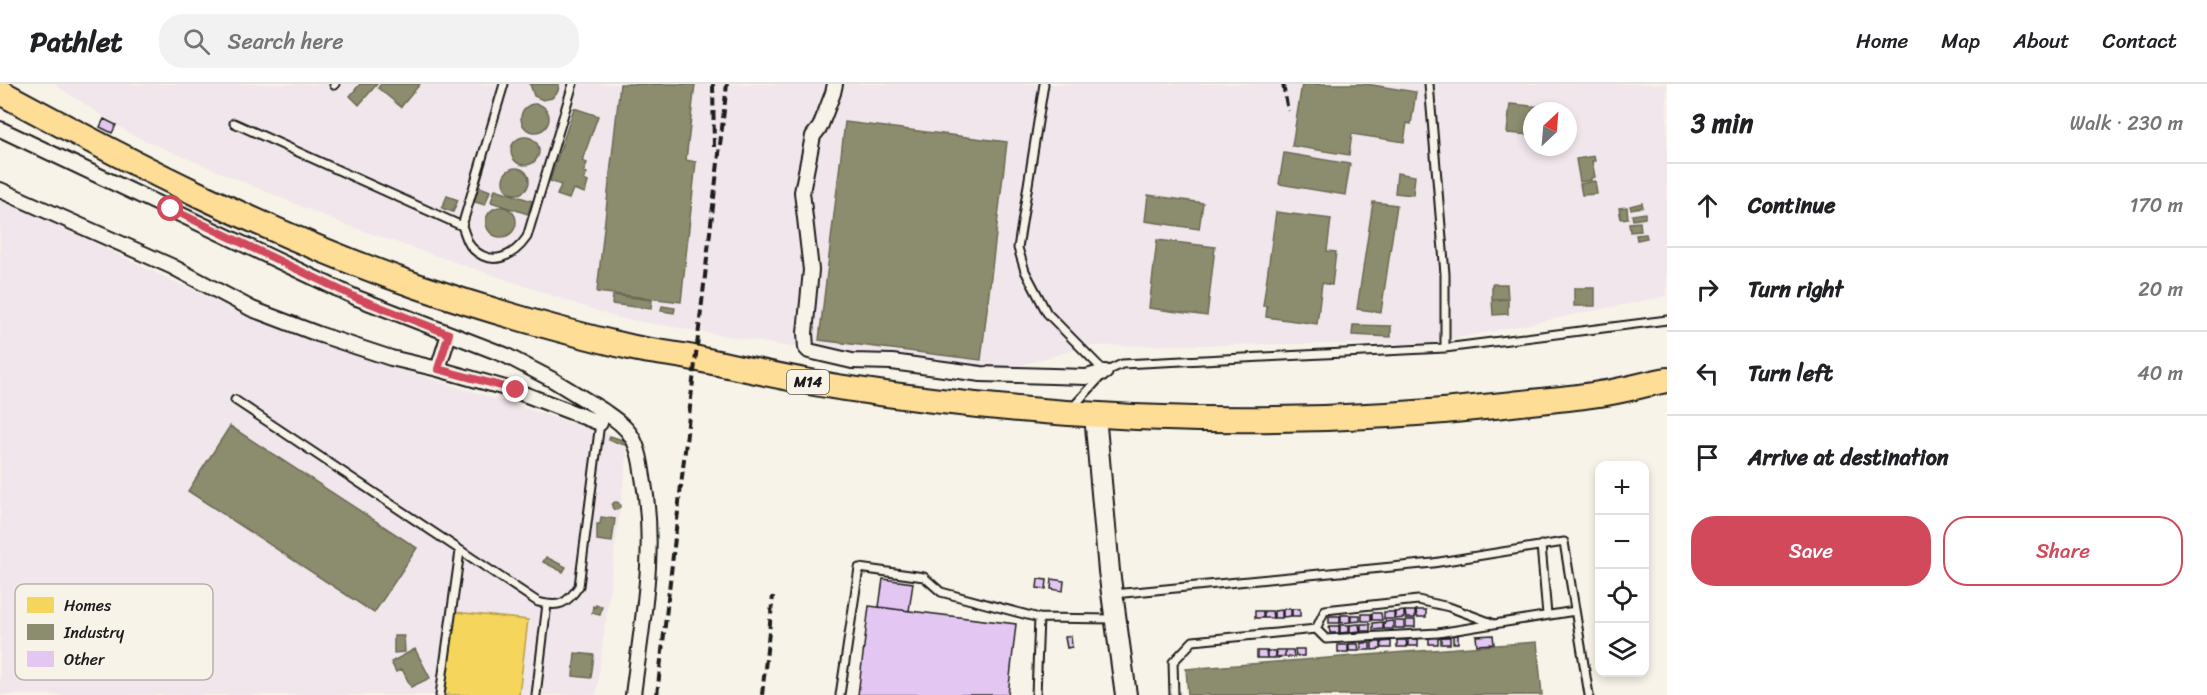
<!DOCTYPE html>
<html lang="en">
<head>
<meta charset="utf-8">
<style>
	body { margin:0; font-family:Sriracha,sans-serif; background:#f2f2f2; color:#202124 }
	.controls { position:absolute; right:18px; bottom:18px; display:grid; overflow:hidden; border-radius:12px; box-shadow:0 3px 9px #0003 }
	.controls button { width:54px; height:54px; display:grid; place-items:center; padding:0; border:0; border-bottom:2px solid #e0e0e0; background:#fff; color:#202124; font:30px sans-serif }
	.compass { position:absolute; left:1523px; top:18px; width:54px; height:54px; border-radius:50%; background:#fff; box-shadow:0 3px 9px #0003; rotate:26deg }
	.stop { position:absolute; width:18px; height:18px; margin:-14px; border:4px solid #d1495b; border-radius:50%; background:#fff }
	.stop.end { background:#d1495b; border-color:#fff; box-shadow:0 2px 6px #0008 }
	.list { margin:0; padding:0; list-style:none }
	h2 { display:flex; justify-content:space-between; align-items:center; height:78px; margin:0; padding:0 24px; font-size:26px }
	h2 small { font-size:20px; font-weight:400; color:#757577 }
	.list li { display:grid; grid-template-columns:39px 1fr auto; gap:18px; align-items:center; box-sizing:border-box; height:84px; padding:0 24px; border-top:2px solid #e0e0e0 }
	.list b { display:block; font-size:22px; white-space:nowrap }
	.list em { font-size:20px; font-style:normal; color:#757577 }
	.actions { display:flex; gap:12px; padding:18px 24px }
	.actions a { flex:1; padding:14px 0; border:2px solid #d1495b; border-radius:24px; text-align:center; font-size:21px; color:#d1495b }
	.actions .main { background:#d1495b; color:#fff }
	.icon { flex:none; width:33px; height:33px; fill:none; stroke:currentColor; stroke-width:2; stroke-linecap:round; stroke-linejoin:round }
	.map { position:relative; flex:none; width:1667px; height:611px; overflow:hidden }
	header { display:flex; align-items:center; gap:36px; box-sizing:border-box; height:84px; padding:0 30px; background:#fff; border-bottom:2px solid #e0e0e0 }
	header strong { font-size:28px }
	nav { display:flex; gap:33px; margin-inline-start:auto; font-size:21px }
	.search { width:420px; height:54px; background:#f2f2f2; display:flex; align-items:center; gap:15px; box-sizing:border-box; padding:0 21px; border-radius:24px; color:#757577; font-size:22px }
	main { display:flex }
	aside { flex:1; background:#fff }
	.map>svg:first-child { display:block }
	.built { fill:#f1e6eb; fill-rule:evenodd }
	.homes { fill:#f6d55c; stroke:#b59e49; stroke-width:1.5 }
	.industry { fill:#8c8c6e; stroke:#6a6a55; stroke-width:1.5 }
	.building { fill:#e4c6f3; stroke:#1c1c1c; stroke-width:1.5 }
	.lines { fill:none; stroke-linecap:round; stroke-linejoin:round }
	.lane-casing { stroke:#1c1c1c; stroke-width:11 }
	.street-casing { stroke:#1c1c1c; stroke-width:18 }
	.secondary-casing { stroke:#1c1c1c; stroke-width:24 }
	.highway-casing { stroke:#1c1c1c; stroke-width:28 }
	.lane { stroke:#f7f3e8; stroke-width:7 }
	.street { stroke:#f7f3e8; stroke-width:14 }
	.secondary { stroke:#f7f3e8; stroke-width:20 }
	.highway { stroke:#fedd96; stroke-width:24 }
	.rail { stroke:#1c1c1c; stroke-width:4; stroke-dasharray:9 4.5; stroke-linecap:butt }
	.route { stroke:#d1495b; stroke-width:8 }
	.labels { text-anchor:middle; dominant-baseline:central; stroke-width:6; stroke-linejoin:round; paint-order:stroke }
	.shield { fill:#f7f3e8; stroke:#5e5c59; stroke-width:1.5 }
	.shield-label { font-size:15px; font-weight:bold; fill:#1c1c1c }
	.key { fill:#f7f3e8; stroke:#b5b2ab; stroke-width:1.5 }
	.key-label { font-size:16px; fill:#1c1c1c }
</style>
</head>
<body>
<header>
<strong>Pathlet</strong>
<div class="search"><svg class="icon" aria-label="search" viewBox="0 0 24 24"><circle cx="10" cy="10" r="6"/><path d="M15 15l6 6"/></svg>Search here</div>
<nav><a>Home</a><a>Map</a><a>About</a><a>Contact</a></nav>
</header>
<main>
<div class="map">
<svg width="1667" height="611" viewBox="0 0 1667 611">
	<rect width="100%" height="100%" fill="#f7f3e8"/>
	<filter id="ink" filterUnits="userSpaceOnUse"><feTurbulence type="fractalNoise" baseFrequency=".0167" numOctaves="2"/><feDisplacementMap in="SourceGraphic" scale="12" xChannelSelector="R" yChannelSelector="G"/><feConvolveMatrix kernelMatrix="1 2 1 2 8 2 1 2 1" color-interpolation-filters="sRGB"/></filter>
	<g filter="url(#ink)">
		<path class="built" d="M54,0H1667V212L1434,259L1088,262L977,294L618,234L343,140L132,51ZM1532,27H1568V63H1532Z
			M0,112L141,182L295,252L629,357L596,611H0Z"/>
		<path class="homes" d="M455,528L528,536L519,611H445Z"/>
		<path class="industry" d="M360,0H377L359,21L350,12Z
			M381,0H420L401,23L378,4Z
			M530,0H559V2L558,7L552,14L543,16L534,12Z
			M620,0H695L686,76L696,78L681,218L597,208Z
			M1302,0H1366L1416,8L1411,40L1407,39L1404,58L1352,50L1349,71L1292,62Z
			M1510,20L1554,24V27H1532V51L1507,49Z
			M521 34a14 14 0 1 1 28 0a14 14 0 1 1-28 0Z
			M574,24L598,32L582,77L587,79L584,88L587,89L584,96L588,98L585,109L573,105L569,115L557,111L561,101L550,97Z
			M845,38L1007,58L981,276L819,256Z
			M511 67a14 14 0 1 1 28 0a14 14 0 1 1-28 0Z
			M1284,69L1350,80L1345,111L1279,100Z
			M1594,72L1595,77H1592L1595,93L1591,94V96L1580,98L1576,75Z
			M503 97a13 13 0 1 1 26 0a13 13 0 1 1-26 0Z
			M1397,89L1415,92L1413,111L1395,109Z
			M1595,97L1597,110L1582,111L1580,100Z
			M475,101L490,107L485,121L469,116Z
			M495,105L532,117L528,130L491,118Z
			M1148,111L1203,119L1199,145L1145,137Z
			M447,112L458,116L453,128L442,124Z
			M1373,118L1397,121L1381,228L1357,225Z
			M1642,119L1643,123L1631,125L1630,122Z
			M1627,123L1628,134L1621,135L1619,124Z
			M486 138a15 15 0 1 1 30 0a15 15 0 1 1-30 0Z
			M1276,128L1331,135L1327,167L1336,168L1332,201L1322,199L1317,240L1266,233L1267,222H1263Z
			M1645,129V134L1633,136L1632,131Z
			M1640,138L1641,147L1630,148L1629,139Z
			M1646,150L1647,154L1637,156L1636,151Z
			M1157,156L1215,163L1207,232L1149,224Z
			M1492,200H1507L1508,215H1492Z
			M1574,204H1595V222H1574Z
			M613,211L652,216L651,225L612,220Z
			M1508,215V230L1493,231L1492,216Z
			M662,222L675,224L674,229L661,227Z
			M1353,241L1391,242V253L1352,251Z
			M230,342L417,464L374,529L188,407Z
			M610,352L626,357L625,361L609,356Z
			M612 422a4 4 0 1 1 8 0a4 4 0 1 1-8 0Z
			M601,433L615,435L612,458L597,456V440H600Z
			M546,473L566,483L563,488L543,478Z
			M596,521L602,522L600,531L592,529L593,522L596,523Z
			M394,552H404L405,568L394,569Z
			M1537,558L1542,611H1188L1186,585Z
			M415,565L430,594L411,603L402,585L396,588L391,578Z
			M575,569L594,571L591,594L573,592Z"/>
		<path class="building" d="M104,35L116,41L112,49L100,43Z
			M883,495L913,499L909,527L879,523Z
			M1038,495L1047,496L1046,505L1037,504Z
			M1052,495L1064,497L1063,507L1051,505Z
			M869,522L1016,540L1008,611H858Z
			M1283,525H1291V532L1283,533Z
			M1292,525H1300V532H1292Z
			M1282,526V534H1274V527Z
			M1416,526H1426V533H1417Z
			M1255,527H1263V534H1255Z
			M1264,527H1272L1273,534H1264Z
			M1404,527V534L1395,535V528Z
			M1405,527H1415V534H1406Z
			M1384,528H1394V535H1384Z
			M1372,529H1381L1382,536H1372Z
			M1362,530H1371V537H1362Z
			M1341,531H1350V538L1341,539Z
			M1351,531H1360V537L1351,538Z
			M1329,532H1340V539H1329Z
			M1406,536H1415V543H1406Z
			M1393,537V545H1384V538Z
			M1395,537H1404V544H1395Z
			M1383,538V545L1373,546V539Z
			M1359,540L1360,547L1350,548V541Z
			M1361,540H1370V547H1361Z
			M1340,541H1349V548L1340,549Z
			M1329,542H1339V549H1330Z
			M1453,551H1458V559H1453Z
			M1493,551L1494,560L1477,561L1476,552Z
			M1071,552L1072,563L1067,564L1065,553Z
			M1429,553H1438V560H1429Z
			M1441,553H1450V560H1441Z
			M1408,555H1418V562H1408Z
			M1397,556H1406L1407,563H1397Z
			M1391,557V564H1382L1381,558Z
			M1372,558H1381V565L1372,566Z
			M1361,559H1370V566H1361Z
			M1349,560H1358L1359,567H1349Z
			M1338,561H1348V568H1338Z
			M1295,565H1304V572H1296Z
			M1276,566H1285V573L1277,574Z
			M1285,566H1293L1294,573H1285Z
			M1257,567H1266L1267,574H1257Z
			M1267,567H1275V574H1267Z"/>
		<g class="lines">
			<defs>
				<path id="lane" d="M504,0L462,142C465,149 467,159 472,164C492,184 514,172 527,153L573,0
					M1044,0L1018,164L1025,187L1047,229L1105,288
					M1429,0L1445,190V264
					M334,1L335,0
					M234,39L462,142
					M235,316L538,518C559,524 567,520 579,502L600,339
					M1072,324L1105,288L1122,280L1445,264L1667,236
					M1541,461L1547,531
					M1114,510L1433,479L1564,458L1589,611
					M1316,545L1325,526L1418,516L1449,523L1492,539
					M440,611L460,467
					M536,611L547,520
					M840,611L859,484L924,493L941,508L1039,534L1113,535
					M1036,611L1039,534
					M1174,611L1173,578L1193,557L1316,545L1326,555L1438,549L1575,527"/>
				<path id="street" d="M835,0L833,9L820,43L813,52L802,108L811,186L805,249L806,264L809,267L852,277L892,278L981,290L1086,293L1105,288
					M0,45L357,214L505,271L553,296L602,326L600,339L516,307L438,285L391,274L318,250L252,225L171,182L0,106
					M438,285L449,250
					M602,326C613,334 625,341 632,353C639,365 641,379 643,393C657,466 642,538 633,611"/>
				<path id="secondary" d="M1095,331L1109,487L1126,611"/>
				<path id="highway" d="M0,8C135,81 271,151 417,202C488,226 560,247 634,264C653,268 674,270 694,274C742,284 790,295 838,303C1058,337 1283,346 1504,321C1536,317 1568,315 1599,310C1622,307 1644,300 1667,296"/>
			</defs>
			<use href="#lane" class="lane-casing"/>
			<use href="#street" class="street-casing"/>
			<use href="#secondary" class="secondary-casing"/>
			<use href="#highway" class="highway-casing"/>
			<use href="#lane" class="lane"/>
			<use href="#street" class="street"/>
			<use href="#secondary" class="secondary"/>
			<use href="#highway" class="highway"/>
			<path class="rail" d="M713,0L714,63
				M1283,0L1288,27
				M657,611L727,0
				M762,611L773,512"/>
		</g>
	</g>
	<g class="lines" filter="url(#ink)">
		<path class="route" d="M171,125L357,214L449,250L438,285L516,306"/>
	</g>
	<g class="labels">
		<rect class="shield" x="787" y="286" width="42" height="24" rx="4.5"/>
		<g class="shield-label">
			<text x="808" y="298">M14</text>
		</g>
	</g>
	<rect x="15" y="500" width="198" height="96" rx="9" class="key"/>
	<rect x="27" y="513" width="27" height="16" fill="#f6d55c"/>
	<rect x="27" y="540" width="27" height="16" fill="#8c8c6e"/>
	<rect x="27" y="567" width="27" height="16" fill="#e4c6f3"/>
	<g class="key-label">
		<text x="64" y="527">Homes</text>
		<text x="64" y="554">Industry</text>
		<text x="64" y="581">Other</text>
	</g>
</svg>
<div class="controls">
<button>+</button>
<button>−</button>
<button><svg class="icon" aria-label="locate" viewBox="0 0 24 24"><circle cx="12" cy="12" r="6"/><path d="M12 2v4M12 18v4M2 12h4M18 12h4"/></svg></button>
<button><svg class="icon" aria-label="layers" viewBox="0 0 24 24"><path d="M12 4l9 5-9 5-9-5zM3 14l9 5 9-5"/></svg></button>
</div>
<svg class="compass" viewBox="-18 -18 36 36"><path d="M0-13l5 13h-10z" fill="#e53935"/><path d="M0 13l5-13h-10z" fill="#757577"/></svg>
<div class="stop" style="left:171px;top:125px"></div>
<div class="stop end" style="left:516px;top:306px"></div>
</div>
<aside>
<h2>3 min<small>Walk · 230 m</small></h2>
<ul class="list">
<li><svg class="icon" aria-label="ahead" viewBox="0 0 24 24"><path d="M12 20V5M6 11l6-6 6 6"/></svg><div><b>Continue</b></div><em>170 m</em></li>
<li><svg class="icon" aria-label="right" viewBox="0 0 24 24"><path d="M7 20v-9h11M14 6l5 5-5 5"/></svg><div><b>Turn right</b></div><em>20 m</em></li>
<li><svg class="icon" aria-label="left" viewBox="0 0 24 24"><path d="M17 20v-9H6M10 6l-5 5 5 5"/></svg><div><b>Turn left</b></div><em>40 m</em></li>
<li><svg class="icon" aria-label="arrive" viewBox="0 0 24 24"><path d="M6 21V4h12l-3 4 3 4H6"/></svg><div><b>Arrive at destination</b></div></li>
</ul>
<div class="actions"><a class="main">Save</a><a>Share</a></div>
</aside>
</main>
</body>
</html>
